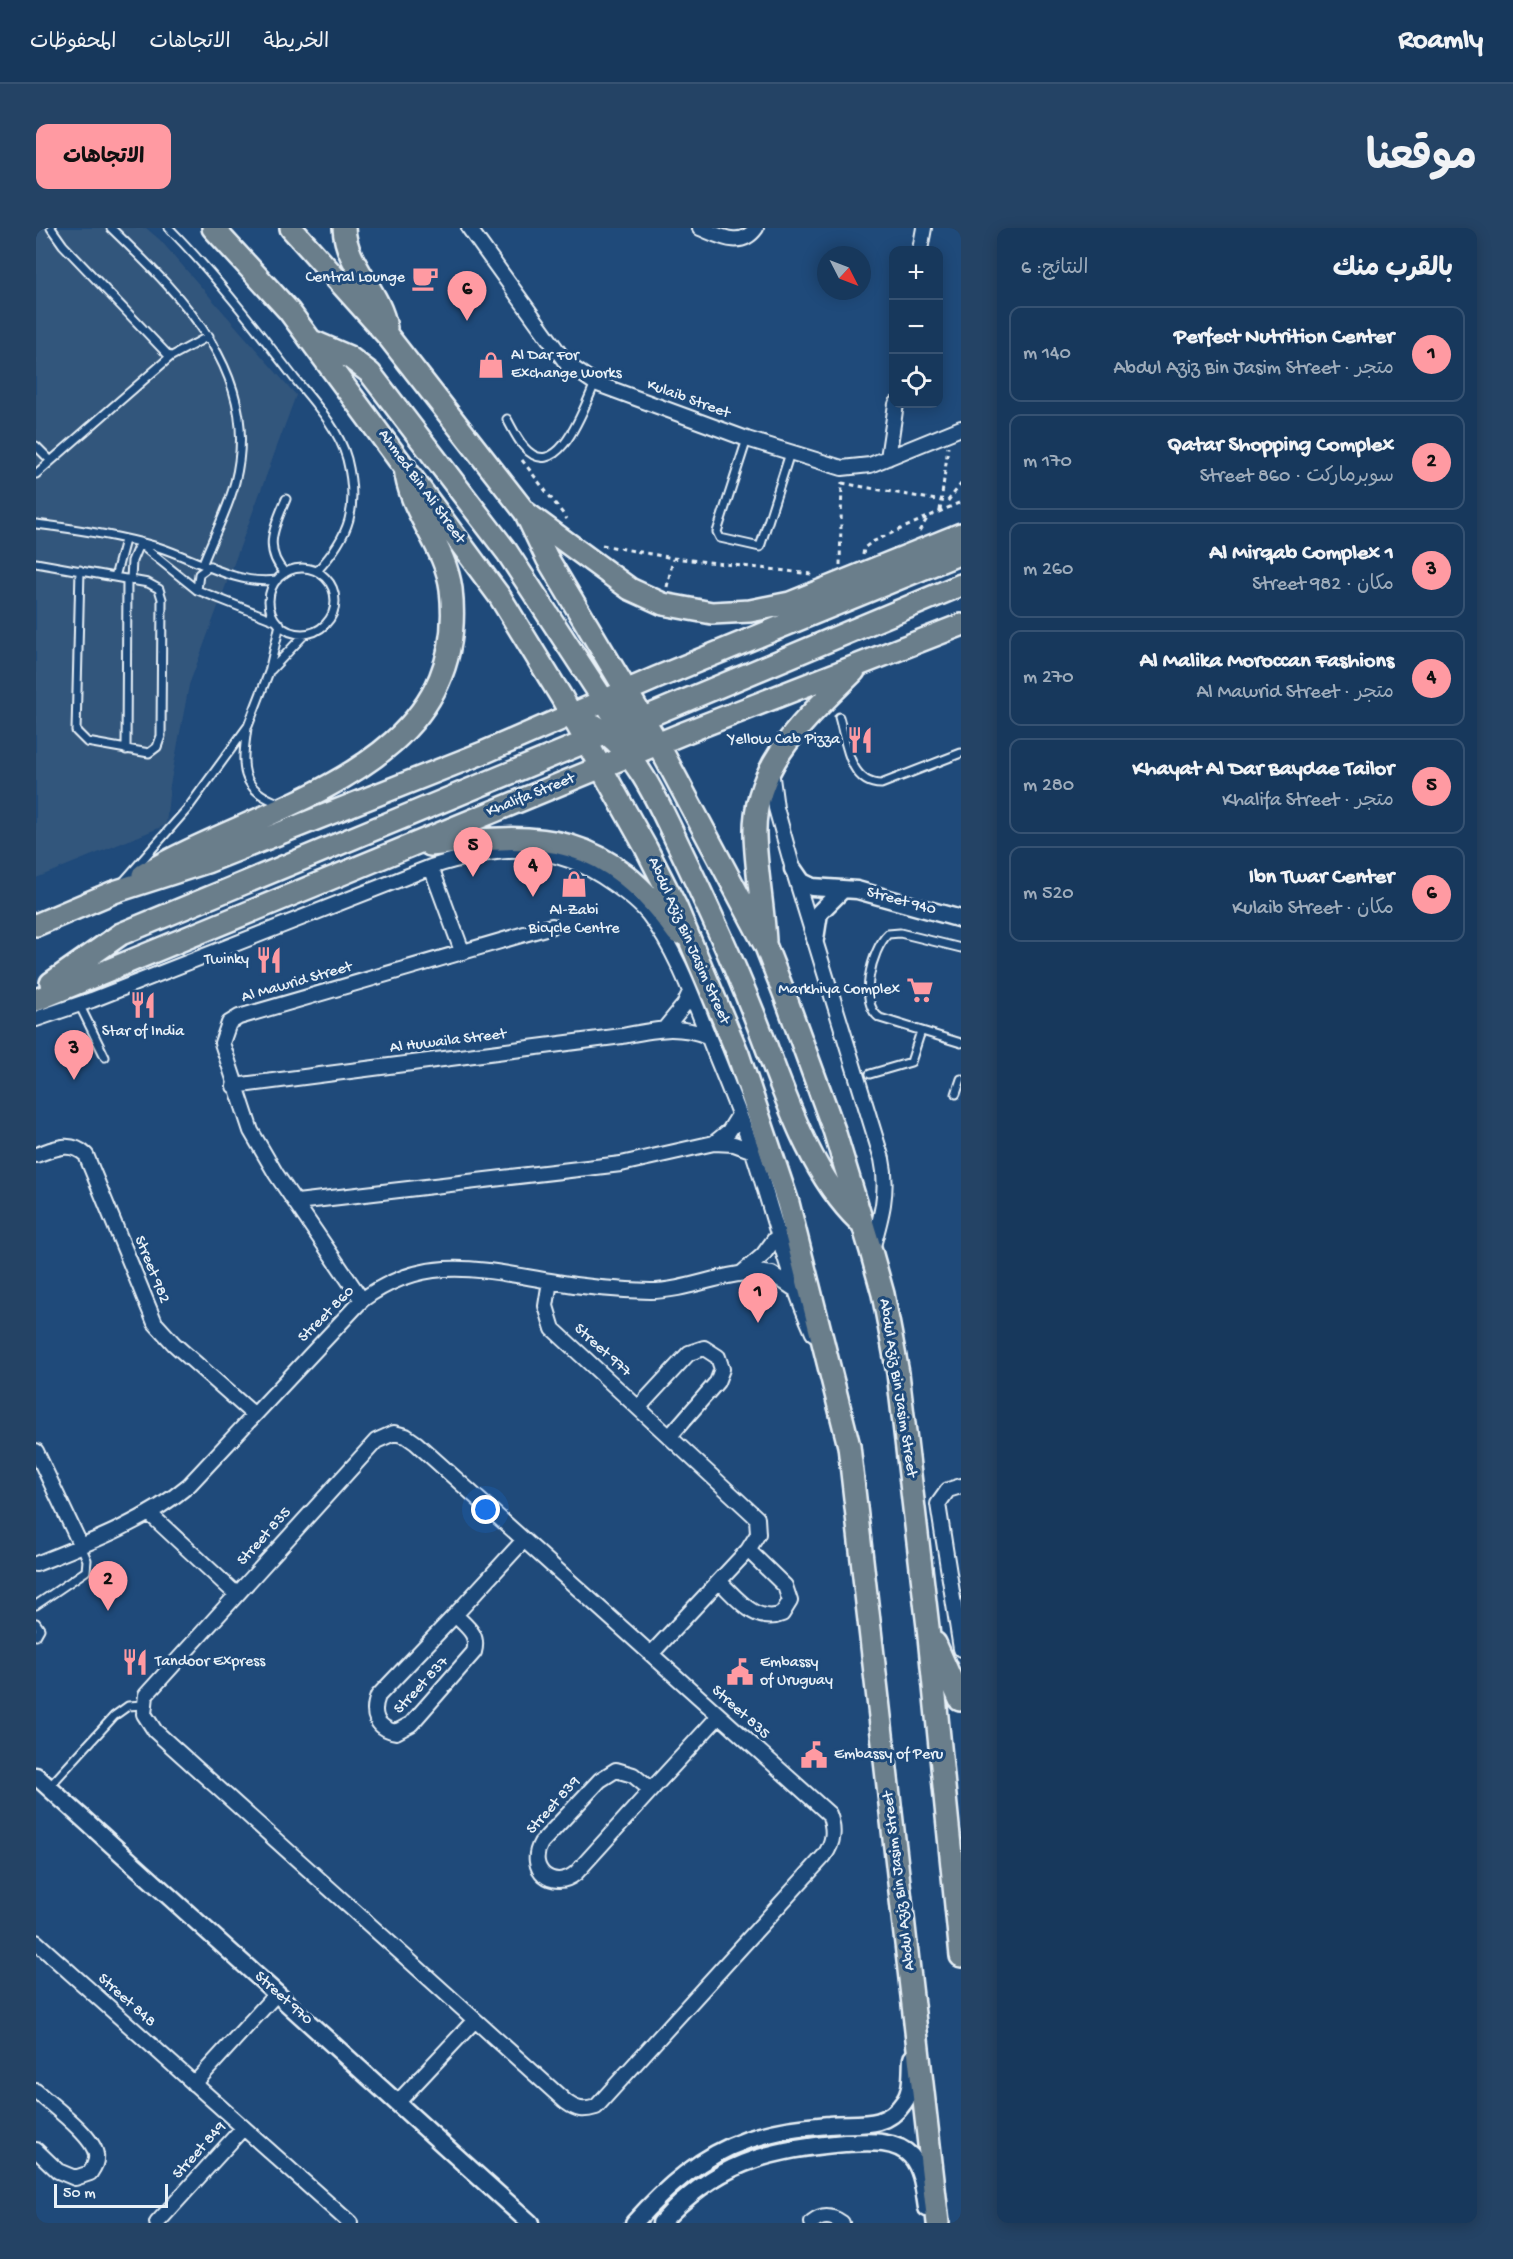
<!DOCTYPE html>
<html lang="ar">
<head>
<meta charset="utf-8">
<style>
	body { margin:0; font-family:"Gochi Hand","Playpen Sans Arabic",sans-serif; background:#244365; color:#f1f3f6; direction:rtl }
	.controls { position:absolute; right:18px; top:18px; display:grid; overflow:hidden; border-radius:12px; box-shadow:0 3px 15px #0003 }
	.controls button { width:54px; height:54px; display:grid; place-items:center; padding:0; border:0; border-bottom:2px solid #365272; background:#17385c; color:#f1f3f6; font:30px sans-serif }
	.compass { position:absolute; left:781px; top:18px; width:54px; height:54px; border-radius:50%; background:#17385c; box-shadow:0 3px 15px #0003; rotate:132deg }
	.scale { position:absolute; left:18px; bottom:15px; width:114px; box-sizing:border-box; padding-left:6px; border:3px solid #e8f1f8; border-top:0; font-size:16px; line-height:21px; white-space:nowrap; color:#e8f1f8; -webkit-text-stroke:4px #1f4a7a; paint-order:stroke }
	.you { position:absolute; left:450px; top:1282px; width:21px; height:21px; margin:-15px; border:4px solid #fff; border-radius:50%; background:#1a73e8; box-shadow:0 0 0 9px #1a73e833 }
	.badge { display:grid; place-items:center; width:39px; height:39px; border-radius:50%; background:#ff9aa2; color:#111; font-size:20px; font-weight:700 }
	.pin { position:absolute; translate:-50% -50px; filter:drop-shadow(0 2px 3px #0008) }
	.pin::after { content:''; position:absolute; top:32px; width:21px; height:18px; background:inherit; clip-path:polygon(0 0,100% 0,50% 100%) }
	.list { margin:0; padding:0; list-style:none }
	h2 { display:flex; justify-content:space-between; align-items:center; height:78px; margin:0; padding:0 24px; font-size:26px }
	h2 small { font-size:20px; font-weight:400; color:#9eacbb }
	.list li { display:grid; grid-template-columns:39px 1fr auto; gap:18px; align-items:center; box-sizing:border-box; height:96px; margin:0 12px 12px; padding:0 12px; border:2px solid #365272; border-radius:12px }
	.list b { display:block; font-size:22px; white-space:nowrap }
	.list p { margin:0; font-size:20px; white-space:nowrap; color:#9eacbb }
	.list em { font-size:20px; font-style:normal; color:#9eacbb }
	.icon { flex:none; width:33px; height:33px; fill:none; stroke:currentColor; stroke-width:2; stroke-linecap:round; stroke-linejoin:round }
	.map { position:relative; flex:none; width:925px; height:1995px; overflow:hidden; direction:ltr; border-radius:12px }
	header { display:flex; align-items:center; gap:36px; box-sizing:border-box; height:84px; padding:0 30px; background:#17385c; border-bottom:2px solid #365272 }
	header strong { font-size:28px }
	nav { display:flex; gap:33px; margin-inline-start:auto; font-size:21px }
	.intro { display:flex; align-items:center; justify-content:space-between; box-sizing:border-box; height:144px; padding:0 36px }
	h1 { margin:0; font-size:42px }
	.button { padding:15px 27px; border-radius:12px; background:#ff9aa2; color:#111; font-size:21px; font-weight:700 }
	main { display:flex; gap:36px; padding:0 36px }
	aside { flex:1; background:#17385c; border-radius:12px; box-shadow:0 3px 15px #0003 }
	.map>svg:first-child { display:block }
	.built { fill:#33567c }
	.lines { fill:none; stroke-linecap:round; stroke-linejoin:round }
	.service-casing { stroke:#e8f1f8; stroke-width:11 }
	.minor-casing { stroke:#e8f1f8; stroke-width:18 }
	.tertiary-casing { stroke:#e8f1f8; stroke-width:21 }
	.primary-casing { stroke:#e8f1f8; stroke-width:26 }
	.path { stroke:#e8f1f8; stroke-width:3; stroke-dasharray:4.5 4.5; stroke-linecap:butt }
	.service { stroke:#1f4a7a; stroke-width:7 }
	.minor { stroke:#1f4a7a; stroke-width:14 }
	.tertiary { stroke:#1f4a7a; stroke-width:16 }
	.primary { stroke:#6b7e8b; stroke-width:21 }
	.labels { text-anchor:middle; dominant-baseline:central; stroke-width:6; stroke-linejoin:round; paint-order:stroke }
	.poi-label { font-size:16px; fill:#e8f1f8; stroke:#1f4a7a; text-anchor:end }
	.street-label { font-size:16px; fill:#e8f1f8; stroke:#1f4a7a }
</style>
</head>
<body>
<header>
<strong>Roamly</strong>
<nav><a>الخريطة</a><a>الاتجاهات</a><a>المحفوظات</a></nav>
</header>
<div class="intro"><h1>موقعنا</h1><a class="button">الاتجاهات</a></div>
<main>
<aside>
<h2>بالقرب منك<small>النتائج: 6</small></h2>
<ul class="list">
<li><span class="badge">1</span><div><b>Perfect Nutrition Center</b><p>متجر · Abdul Aziz Bin Jasim Street</p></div><em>140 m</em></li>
<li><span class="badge">2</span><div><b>Qatar Shopping Complex</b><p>سوبرماركت · Street 860</p></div><em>170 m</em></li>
<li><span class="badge">3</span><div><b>Al Mirqab Complex 1</b><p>مكان · Street 982</p></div><em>260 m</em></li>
<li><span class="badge">4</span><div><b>Al Malika Moroccan Fashions</b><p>متجر · Al Mawrid Street</p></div><em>270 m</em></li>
<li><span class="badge">5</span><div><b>Khayat Al Dar Baydae Tailor</b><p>متجر · Khalifa Street</p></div><em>280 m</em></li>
<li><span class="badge">6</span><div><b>Ibn Twar Center</b><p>مكان · Kulaib Street</p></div><em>520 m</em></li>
</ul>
</aside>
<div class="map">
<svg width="925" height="1995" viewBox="0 0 925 1995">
	<rect width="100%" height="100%" fill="#1f4a7a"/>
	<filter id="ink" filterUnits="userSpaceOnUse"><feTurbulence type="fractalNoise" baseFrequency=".0167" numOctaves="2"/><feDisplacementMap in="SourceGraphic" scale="12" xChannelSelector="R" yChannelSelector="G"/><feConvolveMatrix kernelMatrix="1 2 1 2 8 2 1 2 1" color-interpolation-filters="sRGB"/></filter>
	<g filter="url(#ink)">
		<path class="built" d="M0,0H110L124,12L260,167L153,457L134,557L130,597L0,650Z"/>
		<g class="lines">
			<defs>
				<path id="service" d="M15,0L27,17L134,129
					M75,0C145,68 227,146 199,254C192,282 177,309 167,335
					M133,0C179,47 219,99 259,151C278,174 303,201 311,231C323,280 314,307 281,343
					M471,191C476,200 481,211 488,219C522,258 549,177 559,155
					M711,211L681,304L684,310L724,319L754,225
					M0,218L15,233
					M0,246L134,129L173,108
					M0,296C41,301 83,308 122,319C160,331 201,358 241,352
					M105,317L161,362L240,393
					M0,335L112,355L123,361L126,371L125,508L121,519L113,525L51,514L40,503L44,342
					M233 373a33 33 0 1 1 66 0a33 33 0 1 1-66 0Z
					M249,345C226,321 239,297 250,271
					M79,349L89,312
					M95,351L96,333L103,316
					M161,362L163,346L174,338
					M235,442L269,406
					M803,489C810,513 813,556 845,556L925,525
					M211,500C206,537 202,561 243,575
					M90,522L91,351
					M88,653L152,580L212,498L233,444L244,396
					M925,720L864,705L852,706C835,722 822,776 844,790L925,815
					M43,776L69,829
					M834,846L875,834L885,803
					M920,866L925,851
					M0,1377L50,1343L51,1332L45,1318
					M0,1395L4,1401L0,1408
					M13,1559L78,1488L92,1478L107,1477"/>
				<path id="minor" d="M433,0L531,136L559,155L711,211L806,240L834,237L925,200
					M664,0C684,8 705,21 720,0
					M884,22L888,0
					M852,230L860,176
					M735,542L740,580L757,641L846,931C853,963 845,990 836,1021
					M395,639L426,723
					M0,791L56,772L395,639C461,618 516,612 576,655C589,664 603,674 613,687C642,725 658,774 676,818C690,853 705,888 717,924C737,984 751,1047 777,1105
					M630,799L648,777L654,764
					M198,858L586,808C617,802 641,796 671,808
					M678,915L693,903L703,887
					M0,927C18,921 34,912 50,927L119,1095L138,1116L217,1186
					M261,974L585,936L678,915L698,916L717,923
					M707,1044L727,1027L743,1005
					M514,1053L510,1078L517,1101L721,1290L722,1306L712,1322L615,1426
					M326,1072L240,946L215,903L186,815L193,795L203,789L516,698
					M603,1179L653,1125L668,1120L682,1129L686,1141L681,1154L634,1208
					M358,1205L370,1208L380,1215L793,1586C799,1602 798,1614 788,1628L560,1879C547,1883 541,1882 530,1874L119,1503L108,1486L110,1467L340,1213Z
					M0,1223L45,1318
					M925,1258L912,1262L902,1276L925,1421
					M114,1286L200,1366
					M0,1336C53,1315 109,1294 153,1257L326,1072C389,1026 442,1041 514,1053C546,1059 580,1062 614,1063C650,1063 685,1045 721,1044L736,1046L760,1062
					M683,1353C701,1370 720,1397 746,1386L754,1373L749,1358L712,1322
					M419,1387C431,1399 443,1406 438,1424L375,1496L360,1504C340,1500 335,1486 342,1468Z
					M419,1387L488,1312
					M580,1542L597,1547L615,1562L540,1645C517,1664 490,1641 505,1615L564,1552Z
					M615,1562L682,1489
					M0,1714L314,1995
					M158,1856L241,1765
					M0,1863C15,1877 58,1908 60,1927C61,1934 58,1939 54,1945L39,1950L22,1943L0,1922
					M362,1874L438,1793
					M121,1995L207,1900
					M776,1995C786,1987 795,1987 806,1995"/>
				<path id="tertiary" d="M757,641L766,654L776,659L821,662L925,691
					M779,711L783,685L805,663
					M0,1548L494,1995
					M598,1995C630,1959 665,1928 711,1912C737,1903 766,1899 793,1897C820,1894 849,1903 868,1874C877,1862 875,1844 876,1830
					M625,1995C678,1936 732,1921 809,1915C831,1914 859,1911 875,1928C887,1942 888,1962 891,1980"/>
				<path id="primary" d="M177,0L253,83L464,369L526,470L610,620L640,679L702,826L752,975L813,1218L902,1995
					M255,0L351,107L489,284L511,330L622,516L730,719L748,765L798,902L835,1023L847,1066L862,1145L892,1399L925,1728
					M308,0C310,38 344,63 350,100
					M278,114L313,129L334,145L471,324L582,494L604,510L622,516
					M489,284L594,361L627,376L676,385L714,383L754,375L925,306
					M596,495L925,357
					M558,497C600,522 621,572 641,614C668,670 694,726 717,784C745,853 769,941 823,993
					M394,617C509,603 570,604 642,705
					M107,647C226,575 436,544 415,361C409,316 373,284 369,239
					M0,697L78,664L171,634L449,524L620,450L925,325
					M729,713C727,677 720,642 719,607C717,535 772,489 818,443
					M15,755L85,706L571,505L587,485L592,463
					M0,772L648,505L925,397
					M899,1415L924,1472"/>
			</defs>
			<use href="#service" class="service-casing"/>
			<use href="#minor" class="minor-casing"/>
			<use href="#tertiary" class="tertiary-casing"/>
			<use href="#primary" class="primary-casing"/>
			<path class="path" d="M486,232L531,291
				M806,255L911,274L925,256
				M904,283L912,219
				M883,303L893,288
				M566,317L637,330L776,346
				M827,327L828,320L836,314L925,274
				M804,337L806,254
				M631,359L637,331"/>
			<use href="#service" class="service"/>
			<use href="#minor" class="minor"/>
			<use href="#tertiary" class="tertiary"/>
			<use href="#primary" class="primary"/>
		</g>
	</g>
	<defs>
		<symbol id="cafe-bare" viewBox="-9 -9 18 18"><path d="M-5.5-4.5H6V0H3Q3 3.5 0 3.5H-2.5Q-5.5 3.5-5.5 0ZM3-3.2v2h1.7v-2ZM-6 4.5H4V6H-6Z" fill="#ff9aa2" stroke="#1f4a7a" stroke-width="2.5" paint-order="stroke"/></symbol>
		<symbol id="shop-bare" viewBox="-9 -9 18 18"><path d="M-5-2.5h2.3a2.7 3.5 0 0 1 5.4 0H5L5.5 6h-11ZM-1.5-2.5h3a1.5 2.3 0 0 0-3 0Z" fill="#ff9aa2" stroke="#1f4a7a" stroke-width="2.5" paint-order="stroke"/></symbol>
		<symbol id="restaurant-bare" viewBox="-9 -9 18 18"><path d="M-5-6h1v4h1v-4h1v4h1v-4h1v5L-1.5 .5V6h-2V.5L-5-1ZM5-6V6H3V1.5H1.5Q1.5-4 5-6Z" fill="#ff9aa2" stroke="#1f4a7a" stroke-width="2.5" paint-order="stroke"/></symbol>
		<symbol id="supermarket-bare" viewBox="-9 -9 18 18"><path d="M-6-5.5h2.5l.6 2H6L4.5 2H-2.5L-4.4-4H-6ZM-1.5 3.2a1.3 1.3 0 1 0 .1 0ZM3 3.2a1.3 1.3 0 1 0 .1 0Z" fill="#ff9aa2" stroke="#1f4a7a" stroke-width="2.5" paint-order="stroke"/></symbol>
		<symbol id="civic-bare" viewBox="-9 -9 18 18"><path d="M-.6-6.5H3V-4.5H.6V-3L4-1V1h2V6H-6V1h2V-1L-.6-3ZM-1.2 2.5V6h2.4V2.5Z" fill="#ff9aa2" stroke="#1f4a7a" stroke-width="2.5" paint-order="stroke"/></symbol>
	</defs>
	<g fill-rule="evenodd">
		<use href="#cafe-bare" x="370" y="31" width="38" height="38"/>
		<use href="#shop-bare" x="436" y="118" width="38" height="38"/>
		<use href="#restaurant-bare" x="805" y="493" width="38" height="38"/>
		<use href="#shop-bare" x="519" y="637" width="38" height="38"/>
		<use href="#restaurant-bare" x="214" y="713" width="38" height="38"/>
		<use href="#supermarket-bare" x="865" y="743" width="38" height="38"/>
		<use href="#restaurant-bare" x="88" y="758" width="38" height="38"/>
		<use href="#restaurant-bare" x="80" y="1415" width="38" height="38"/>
		<use href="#civic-bare" x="685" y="1425" width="38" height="38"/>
		<use href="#civic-bare" x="759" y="1508" width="38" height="38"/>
	</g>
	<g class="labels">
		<g class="poi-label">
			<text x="369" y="50">Central Lounge</text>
			<text x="475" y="128" text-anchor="start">Al Dar For<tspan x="475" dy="18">Exchange Works</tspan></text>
			<text x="804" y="512">Yellow Cab Pizza</text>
			<text x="538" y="683" text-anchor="middle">Al-Zabi<tspan x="538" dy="18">Bicycle Centre</tspan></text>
			<text x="213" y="732">Twinky</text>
			<text x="864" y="762">Markhiya Complex</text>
			<text x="107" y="804" text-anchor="middle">Star of India</text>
			<text x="119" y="1434" text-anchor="start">Tandoor Express</text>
			<text x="724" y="1435" text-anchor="start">Embassy<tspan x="724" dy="18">of Uruguay</tspan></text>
			<text x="798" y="1527" text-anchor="start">Embassy of Peru</text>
		</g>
		<g class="street-label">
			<text transform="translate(652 172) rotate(20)">Kulaib Street</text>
			<text transform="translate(385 259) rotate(54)">Ahmed Bin Ali Street</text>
			<text transform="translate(495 568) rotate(-22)">Khalifa Street</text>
			<text transform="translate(865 674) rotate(15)">Street 940</text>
			<text transform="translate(652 713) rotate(66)">Abdul Aziz Bin Jasim Street</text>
			<text transform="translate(261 755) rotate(-16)">Al Mawrid Street</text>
			<text transform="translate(412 814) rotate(-7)">Al Huwaila Street</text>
			<text transform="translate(115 1042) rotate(68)">Street 982</text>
			<text transform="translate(291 1087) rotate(-45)">Street 860</text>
			<text transform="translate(566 1123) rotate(42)">Street 977</text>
			<text transform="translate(861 1160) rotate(81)">Abdul Aziz Bin Jasim Street</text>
			<text transform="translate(229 1309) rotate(-48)">Street 835</text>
			<text transform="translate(386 1458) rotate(-47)">Street 837</text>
			<text transform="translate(704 1485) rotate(42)">Street 835</text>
			<text transform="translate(518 1578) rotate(-48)">Street 839</text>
			<text transform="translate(864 1653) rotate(-97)">Abdul Aziz Bin Jasim Street</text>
			<text transform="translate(247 1771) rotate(42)">Street 970</text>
			<text transform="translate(90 1773) rotate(42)">Street 848</text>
			<text transform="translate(164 1923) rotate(-48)">Street 849</text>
		</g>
	</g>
</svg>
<div class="controls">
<button>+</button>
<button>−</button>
<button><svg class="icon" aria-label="locate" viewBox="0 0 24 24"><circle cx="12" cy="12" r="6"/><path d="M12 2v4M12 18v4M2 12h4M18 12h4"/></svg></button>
</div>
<svg class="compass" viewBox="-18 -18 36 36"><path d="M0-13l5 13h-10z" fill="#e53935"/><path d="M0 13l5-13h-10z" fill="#9eacbb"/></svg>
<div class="scale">50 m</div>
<div class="you"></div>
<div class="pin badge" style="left:722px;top:1095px">1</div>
<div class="pin badge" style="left:72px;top:1383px">2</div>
<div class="pin badge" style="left:38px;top:852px">3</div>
<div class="pin badge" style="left:497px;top:669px">4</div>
<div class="pin badge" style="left:437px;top:649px">5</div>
<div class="pin badge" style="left:431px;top:93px">6</div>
</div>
</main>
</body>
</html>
